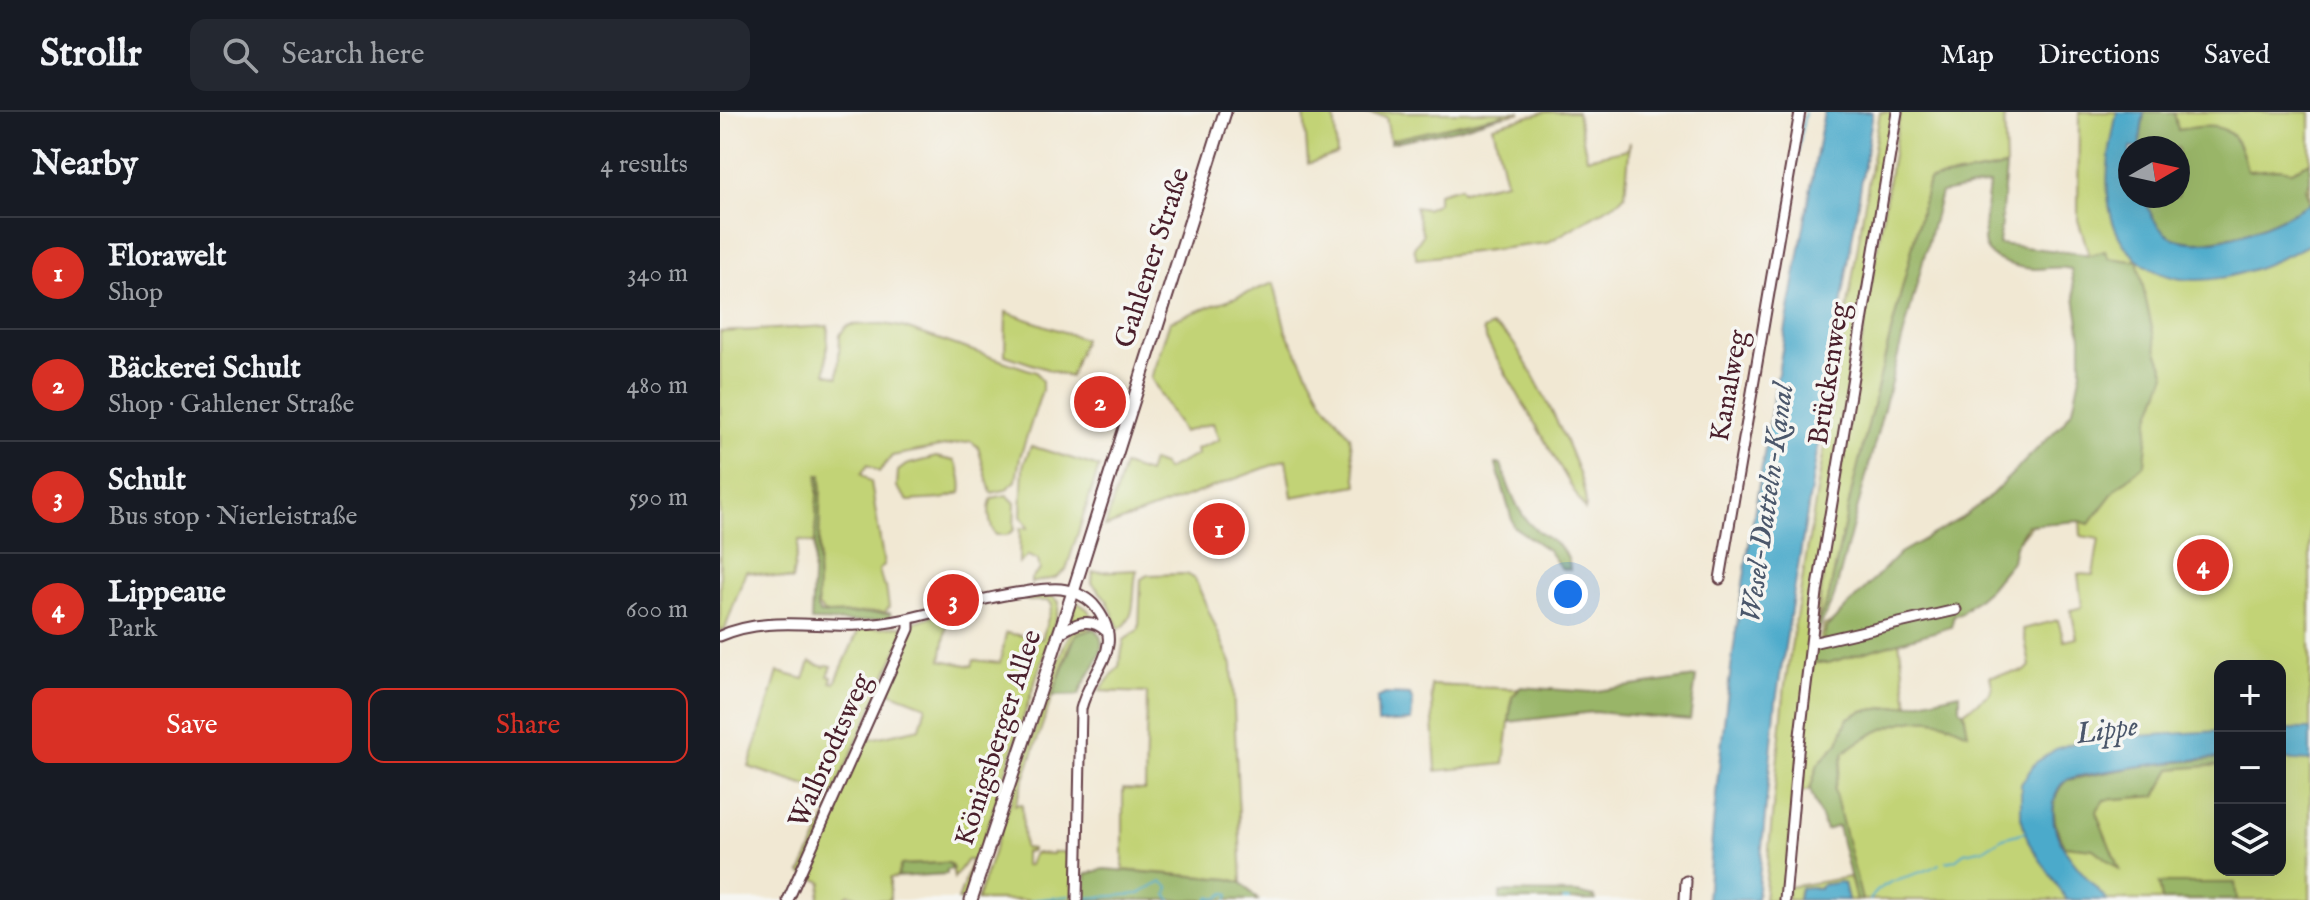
<!DOCTYPE html>
<html lang="en">
<head>
<meta charset="utf-8">
<style>
	body { margin:0; font-family:"IM FELL English",serif; background:#242831; color:#f1f3f6 }
	.controls { position:absolute; right:24px; bottom:24px; display:grid; overflow:hidden; border-radius:16px; box-shadow:0 8px 32px #0002 }
	.controls button { width:72px; height:72px; display:grid; place-items:center; padding:0; border:0; border-bottom:2px solid #363941; background:#171b24; color:#f1f3f6; font:40px sans-serif }
	.compass { position:absolute; left:1398px; top:24px; width:72px; height:72px; border-radius:50%; background:#171b24; box-shadow:0 8px 32px #0002; rotate:81deg }
	.you { position:absolute; left:848px; top:482px; width:28px; height:28px; margin:-20px; border:6px solid #fff; border-radius:50%; background:#1a73e8; box-shadow:0 0 0 12px #1a73e833 }
	.badge { display:grid; place-items:center; width:52px; height:52px; border-radius:50%; background:#d93025; color:#fff; font-size:26px; font-weight:700 }
	.pin { position:absolute; translate:-50% -50%; border:4px solid #fff; box-shadow:0 2px 8px #0006 }
	.list { margin:0; padding:0; list-style:none }
	h2 { display:flex; justify-content:space-between; align-items:center; height:104px; margin:0; padding:0 32px; font-size:34px }
	h2 small { font-size:26px; font-weight:400; color:#9ea1a6 }
	.list li { display:grid; grid-template-columns:52px 1fr auto; gap:24px; align-items:center; box-sizing:border-box; height:112px; padding:0 32px; border-top:2px solid #363941 }
	.list b { display:block; font-size:30px; white-space:nowrap }
	.list p { margin:0; font-size:26px; white-space:nowrap; color:#9ea1a6 }
	.list em { font-size:26px; font-style:normal; color:#9ea1a6 }
	.actions { display:flex; gap:16px; padding:24px 32px }
	.actions a { flex:1; padding:18px 0; border:2px solid #d93025; border-radius:16px; text-align:center; font-size:28px; color:#d93025 }
	.actions .main { background:#d93025; color:#fff }
	.icon { flex:none; width:44px; height:44px; fill:none; stroke:currentColor; stroke-width:2; stroke-linecap:round; stroke-linejoin:round }
	.map { position:relative; flex:none; width:1590px; height:788px; overflow:hidden }
	header { display:flex; align-items:center; gap:48px; box-sizing:border-box; height:112px; padding:0 40px; background:#171b24; border-bottom:2px solid #363941 }
	header strong { font-size:38px }
	nav { display:flex; gap:44px; margin-inline-start:auto; font-size:28px }
	.search { width:560px; height:72px; background:#242831; display:flex; align-items:center; gap:20px; box-sizing:border-box; padding:0 28px; border-radius:16px; color:#9ea1a6; font-size:30px }
	main { display:flex }
	aside { flex:1; background:#171b24 }
	.map>svg:first-child { display:block }
	.green { fill:#c2d376; stroke:#867950; stroke-width:2; fill-rule:evenodd }
	.forest { fill:#99b567; stroke:#726a49; stroke-width:2 }
	.water { fill:#4caacb; stroke:#4b647b; stroke-width:2 }
	.lines { fill:none; stroke-linecap:round; stroke-linejoin:round }
	.stream { stroke:#4caacb; stroke-width:2 }
	.minor-casing { stroke:#633d44; stroke-width:13 }
	.major-casing { stroke:#633d44; stroke-width:15 }
	.minor { stroke:#fff; stroke-width:9 }
	.major { stroke:#fff; stroke-width:11 }
	.labels { text-anchor:middle; dominant-baseline:central; stroke-width:7; stroke-linejoin:round; paint-order:stroke }
	.street-label { font-size:28px; fill:#4a1f2b; stroke:#f6f6f2 }
	.water-label { font-size:30px; font-style:italic; fill:#4b576b; stroke:#f6f6f2 }
</style>
</head>
<body>
<header>
<strong>Strollr</strong>
<div class="search"><svg class="icon" aria-label="search" viewBox="0 0 24 24"><circle cx="10" cy="10" r="6"/><path d="M15 15l6 6"/></svg>Search here</div>
<nav><a>Map</a><a>Directions</a><a>Saved</a></nav>
</header>
<main>
<aside>
<h2>Nearby<small>4 results</small></h2>
<ul class="list">
<li><span class="badge">1</span><div><b>Florawelt</b><p>Shop</p></div><em>340 m</em></li>
<li><span class="badge">2</span><div><b>Bäckerei Schult</b><p>Shop · Gahlener Straße</p></div><em>480 m</em></li>
<li><span class="badge">3</span><div><b>Schult</b><p>Bus stop · Nierleistraße</p></div><em>590 m</em></li>
<li><span class="badge">4</span><div><b>Lippeaue</b><p>Park</p></div><em>600 m</em></li>
</ul>
<div class="actions"><a class="main">Save</a><a>Share</a></div>
</aside>
<div class="map">
<svg width="1590" height="788" viewBox="0 0 1590 788">
	<rect width="100%" height="100%" fill="#f6f6f2"/>
	<filter id="ink" filterUnits="userSpaceOnUse"><feTurbulence type="fractalNoise" baseFrequency=".0125" numOctaves="2"/><feDisplacementMap in="SourceGraphic" scale="16" xChannelSelector="R" yChannelSelector="G"/><feConvolveMatrix kernelMatrix="1 2 1 2 8 2 1 2 1" color-interpolation-filters="sRGB"/></filter>
	<filter id="wash" filterUnits="userSpaceOnUse"><feTurbulence type="fractalNoise" baseFrequency=".006" numOctaves="4" result="noise"/><feDisplacementMap in="SourceGraphic" scale="32" xChannelSelector="R" yChannelSelector="G"/><feGaussianBlur stdDeviation="1.8" result="paint"/><feColorMatrix in="noise" values="0 0 0 0 0 0 0 0 0 0 0 0 0 0 0 0 0 1.4 0 .05"/><feComposite in="paint" operator="in"/></filter>
	<g filter="url(#wash)">
		<rect width="100%" height="100%" fill="#f1e8d3"/>
		<path class="green" d="M584,0H614L617,42L588,52Z
			M630,0H801L670,28L666,5Z
			M825,0H857L867,46L908,37L910,30L905,83L899,89L827,131L697,147L694,136L703,123L695,95L706,97L718,91V81L740,75L742,79L786,70L773,14Z
			M1160,0H1174L1128,270L1062,788H1044L1065,572Z
			M1180,0H1284L1286,55L1209,68L1132,378L1109,484L1097,512L1101,474Z
			M1359,0H1590V788H1138L1117,710L1114,678L1119,647L1132,627L1189,604L1245,607L1244,600L1270,581L1272,574L1270,564L1305,559L1310,554L1303,517L1338,508L1344,529L1357,526L1351,498L1362,495L1358,462L1373,463L1379,427L1361,424L1360,406L1311,413L1248,491V496L1239,498L1238,502L1101,538L1100,526L1104,513L1113,510C1186,454 1263,402 1324,333C1335,321 1348,309 1354,294C1373,248 1361,190 1357,142H1369L1358,108ZM1410,36H1458V84H1410ZM1500,554H1560V758H1500Z
			M554,171L566,220L603,289L630,324L637,373L572,385L566,348L385,415L404,353L428,361L432,349L443,353L446,358L477,343L476,337L499,328L493,311L463,320L431,266L450,209Z
			M286,200L364,227L350,265L285,243Z
			M131,213L163,212L182,215L316,260L322,269V278L300,345L296,369L285,378L271,381L258,335L251,329L172,344L159,360L148,353L141,362L151,370L164,453L159,458L163,473L166,475L169,495L165,500L108,502L104,501L98,494L97,484L101,364H98L95,432L79,428L72,468L26,459L5,517L0,519V220L108,214L106,261L118,265L120,223L126,215Z
			M771,214C779,218 785,221 791,228C810,252 873,372 865,398L767,229L763,218Z
			M311,334L379,355L346,458L335,466L311,471V467L320,458L318,448L308,444L299,451L300,416H308L301,404L303,354Z
			M216,345L234,349C240,357 243,371 241,381L222,387L188,389L177,375L178,359L186,353Z
			M287,383L295,391L294,418L287,423H276C269,414 267,396 272,386Z
			M417,458C411,476 419,508 399,517L387,488L372,471L373,460Z
			M467,462L475,467L512,553L522,771L509,767L403,758V677L425,678L427,581L379,579L399,554L404,528L419,517L421,467L428,463Z
			M332,484L339,490L338,499L244,788H238L252,748H247L234,766L232,754L229,751L181,753L177,765L170,766V788H137L138,785L129,782L125,785L130,788H98L102,770L81,761L141,629L200,616L206,594L164,578L194,510L229,499L221,548L252,554L254,548L280,551L286,521L322,527L332,493L329,489H308L307,486L289,489L288,485Z
			M357,490L367,497L375,508L350,511Z
			M182,514L185,520L113,683L29,655L58,560L84,567L90,550L104,555L107,553L112,554L108,564L112,565L111,570L115,571L139,517Z
			M365,515L375,517L356,522L350,532L295,693L302,692L304,736L312,737V739L305,740V754L309,753L314,741L333,742V740H343L348,744L349,740L354,742L353,788H257L344,533L352,519Z
			M1179,529L1188,593L1143,599L1128,606L1118,631L1098,652L1090,678L1076,681L1093,551H1108Z
			M711,573L799,577L792,585L784,652L716,659Z
			M1130,765L1136,788H1128L1124,771L1102,773L1100,777L1095,775L1079,778L1078,788H1067L1068,775Z"/>
		<path class="forest" d="M1424,0H1454L1458,18C1501,10 1518,13 1527,59L1558,57L1572,59L1590,50V69L1586,76L1590,91C1558,110 1489,142 1451,125C1435,117 1430,99 1423,84H1458V36H1419Z
			M785,2L741,16L670,31V28Z
			M1286,55L1279,132L1371,143L1385,139L1388,146L1412,149L1417,147L1437,239L1446,262L1429,308L1425,352L1396,377L1369,412L1360,409L1307,413L1295,434L1292,449L1269,477L1240,502L1234,503L1231,515L1108,551H1093L1094,539L1102,533L1106,516L1180,441L1243,405L1267,387L1343,311L1353,297L1361,259V225L1351,157C1339,153 1327,157 1314,157C1300,156 1270,150 1265,134C1261,121 1268,87 1269,72L1221,81L1114,485L1095,525L1097,512L1109,484L1132,378L1209,68Z
			M776,352H781C787,371 794,392 807,409C821,427 850,431 850,458L841,456L828,438L794,415Z
			M98,363H101L97,497L100,501L109,502L170,501L171,506L139,510L91,509Z
			M375,517C395,538 365,560 359,583L332,584L356,522Z
			M976,565L970,608L873,600L789,610L792,585L801,575L870,580Z
			M1240,581V597L1244,600L1248,621C1238,617 1228,611 1218,609C1184,603 1150,621 1124,640L1114,678L1142,788H1136L1118,714L1106,718L1090,678L1098,652L1118,631L1128,606L1142,599L1188,593Z
			M1500,646V653L1451,657L1436,684L1384,688L1376,700L1399,757L1373,737L1344,734C1333,713 1327,685 1347,668L1427,653Z
			M222,751H229L233,757L227,758V762L177,765L181,753Z
			M384,757L509,767L522,771L538,788H366V762Z
			M1439,771H1515L1517,788H1442Z
			M780,780L857,781L875,785L876,788H780Z"/>
		<path class="water" d="M1104,0H1153L1056,589L1037,788H987C1005,523 1059,262 1104,0Z
			M1397,0H1424L1419,36H1410V84H1423C1429,99 1436,117 1451,125C1489,143 1558,110 1590,91V132C1539,159 1466,190 1416,146C1400,132 1392,114 1389,92C1384,63 1391,29 1397,0Z
			M665,582L690,583L693,590L691,609L658,611L657,586Z
			M1560,617H1590V649L1560,647Z
			M1500,619V646C1459,648 1418,654 1377,661C1368,663 1356,663 1347,668C1332,676 1331,704 1336,719C1344,745 1370,768 1387,788H1347L1309,731L1301,705V672L1315,651L1336,637L1364,627Z
			M1121,770L1124,771L1128,788H1078L1080,776L1092,775L1100,777L1102,773Z"/>
		<g class="lines">
			<path class="stream" d="M1048,216L1085,0
				M1226,750L1235,748L1244,741L1265,737L1283,726L1305,720
				M366,786L419,782L442,770L449,775L447,783L451,788
				M311,788L349,784
				M487,788L490,785L497,787L505,781L509,783L507,788
				M843,788H849
				M1150,788C1165,763 1198,766 1219,752"/>
		</g>
	</g>
	<g filter="url(#ink)">
		<g class="lines">
			<defs>
				<path id="minor" d="M1000,467L1080,0
					M339,522C355,511 370,504 386,519
					M0,524C45,504 91,515 138,513C195,512 248,486 304,480C316,478 329,476 341,477C352,478 365,484 373,492C410,535 370,557 361,597L357,788
					M1092,531L1236,498
					M68,788L189,517V507
					M965,788L966,769
					M1065,788L1078,640L1097,481L1177,0"/>
				<path id="major" d="M251,788L353,480L505,0"/>
			</defs>
			<use href="#minor" class="minor-casing"/>
			<use href="#major" class="major-casing"/>
			<use href="#minor" class="minor"/>
			<use href="#major" class="major"/>
		</g>
	</g>
	<g class="labels">
		<g class="street-label">
			<text transform="translate(433 146) rotate(-72)">Gahlener Straße</text>
			<text transform="translate(1110 262) rotate(-81)">Brückenweg</text>
			<text transform="translate(1010 274) rotate(-80)">Kanalweg</text>
			<text transform="translate(279 626) rotate(-72)">Königsberger Allee</text>
			<text transform="translate(111 639) rotate(-66)">Walbrodtsweg</text>
		</g>
		<g class="water-label">
			<text transform="translate(1048 391) rotate(-82)">Wesel-Datteln-Kanal</text>
			<text transform="translate(1387 619) rotate(-8)">Lippe</text>
		</g>
	</g>
</svg>
<div class="controls">
<button>+</button>
<button>−</button>
<button><svg class="icon" aria-label="layers" viewBox="0 0 24 24"><path d="M12 4l9 5-9 5-9-5zM3 14l9 5 9-5"/></svg></button>
</div>
<svg class="compass" viewBox="-18 -18 36 36"><path d="M0-13l5 13h-10z" fill="#e53935"/><path d="M0 13l5-13h-10z" fill="#9ea1a6"/></svg>
<div class="you"></div>
<div class="pin badge" style="left:499px;top:417px">1</div>
<div class="pin badge" style="left:380px;top:290px">2</div>
<div class="pin badge" style="left:233px;top:488px">3</div>
<div class="pin badge" style="left:1483px;top:453px">4</div>
</div>
</main>
</body>
</html>
